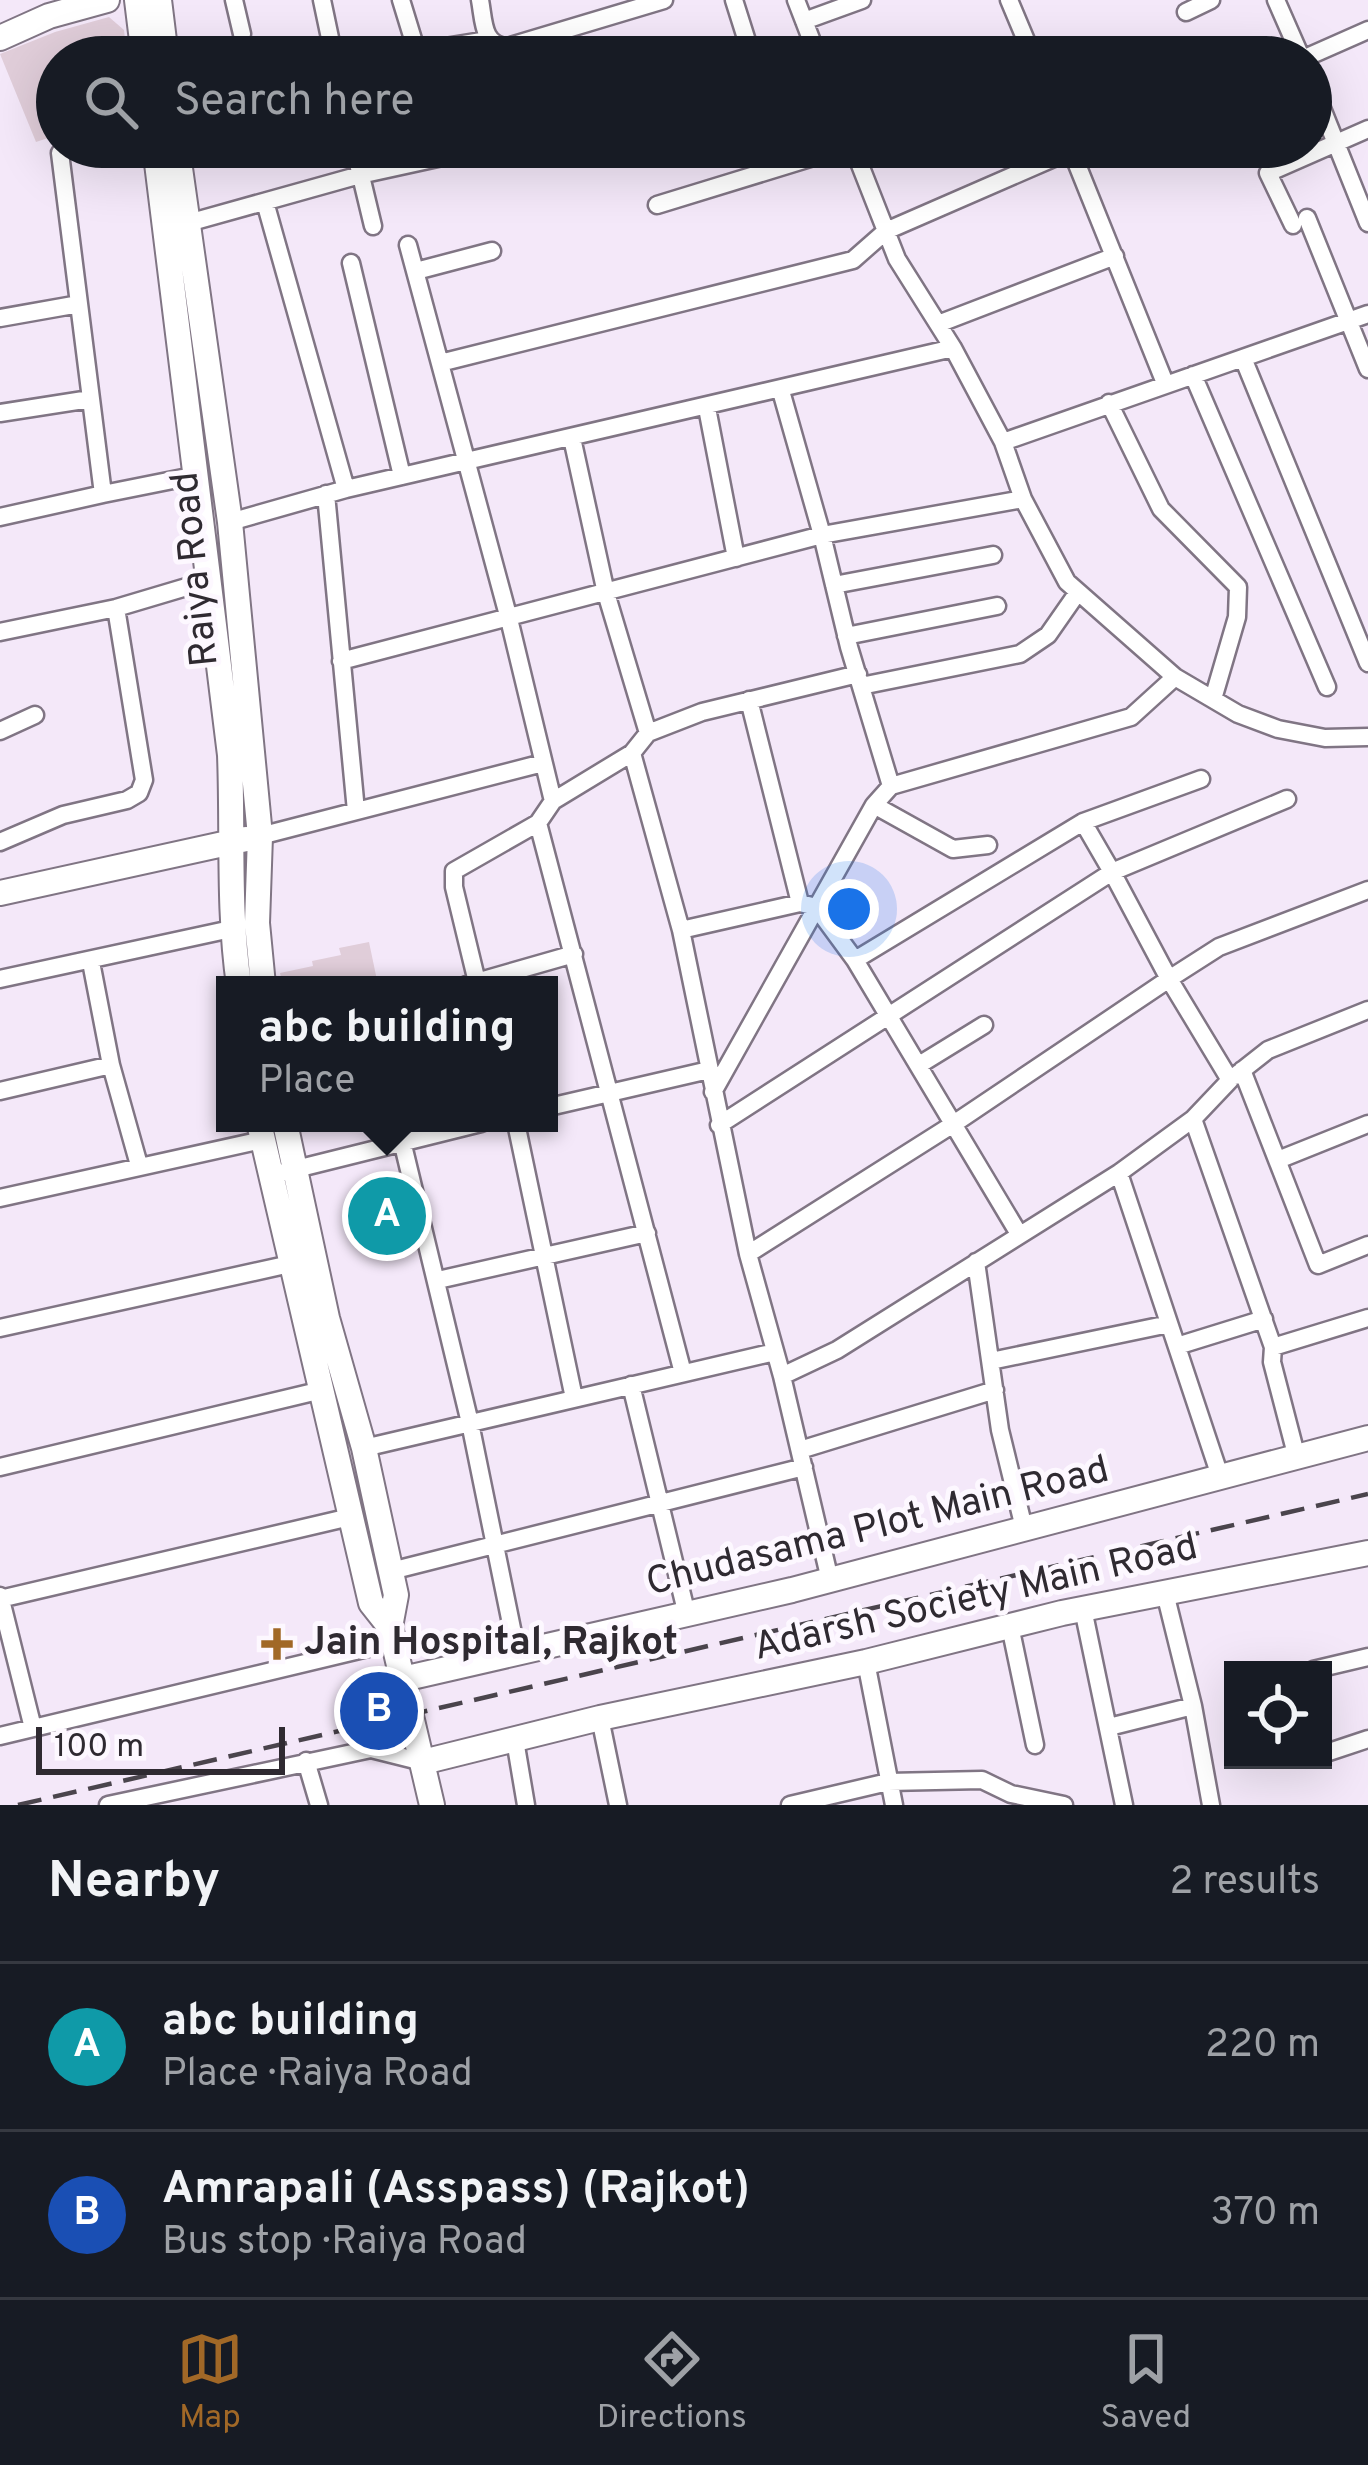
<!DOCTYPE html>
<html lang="en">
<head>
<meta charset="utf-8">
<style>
	body { margin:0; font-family:Overpass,sans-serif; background:#20242c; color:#f1f3f6 }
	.controls { position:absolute; right:36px; bottom:36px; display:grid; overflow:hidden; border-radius:0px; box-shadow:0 12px 48px #0002 }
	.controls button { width:108px; height:108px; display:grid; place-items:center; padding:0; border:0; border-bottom:3px solid #363941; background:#171b24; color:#f1f3f6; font:60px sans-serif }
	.scale { position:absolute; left:36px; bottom:30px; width:249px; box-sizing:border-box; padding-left:12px; border:6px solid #2f2a31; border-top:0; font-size:33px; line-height:42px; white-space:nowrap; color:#2f2a31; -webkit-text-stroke:9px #fdf8ff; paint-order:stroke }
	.you { position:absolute; left:849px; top:909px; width:42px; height:42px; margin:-30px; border:9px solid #fff; border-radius:50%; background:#1a73e8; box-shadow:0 0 0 18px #1a73e833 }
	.badge { display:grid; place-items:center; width:78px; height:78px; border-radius:50%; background:#a16827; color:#fff; font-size:39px; font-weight:700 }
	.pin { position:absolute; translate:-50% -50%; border:6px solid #fff; box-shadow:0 3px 12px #0006 }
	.popup { position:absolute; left:216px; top:976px; width:342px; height:156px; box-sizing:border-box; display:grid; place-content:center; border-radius:0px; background:#171b24; filter:drop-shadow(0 3px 9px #0005); font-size:39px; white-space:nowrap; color:#9ea1a6 }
	.popup b { font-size:45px; color:#f1f3f6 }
	.popup::after { content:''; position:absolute; left:50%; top:100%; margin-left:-24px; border:24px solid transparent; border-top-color:#171b24 }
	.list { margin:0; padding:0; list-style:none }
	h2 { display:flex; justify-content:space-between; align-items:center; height:156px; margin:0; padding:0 48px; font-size:51px }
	h2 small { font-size:39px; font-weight:400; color:#9ea1a6 }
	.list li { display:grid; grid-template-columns:78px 1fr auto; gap:36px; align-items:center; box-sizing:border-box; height:168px; padding:0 48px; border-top:3px solid #363941 }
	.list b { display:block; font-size:45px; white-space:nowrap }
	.list p { margin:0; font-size:39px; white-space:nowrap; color:#9ea1a6 }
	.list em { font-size:39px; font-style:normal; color:#9ea1a6 }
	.icon { flex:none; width:66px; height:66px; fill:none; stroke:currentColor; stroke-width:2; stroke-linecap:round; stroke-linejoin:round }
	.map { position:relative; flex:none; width:1368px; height:1805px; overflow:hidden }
	.search { position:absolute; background:#171b24; box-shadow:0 12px 48px #0002; left:36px; right:36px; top:36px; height:132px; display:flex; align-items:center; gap:30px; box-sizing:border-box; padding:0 42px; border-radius:66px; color:#9ea1a6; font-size:45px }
	.sheet { height:492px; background:#171b24 }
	nav { display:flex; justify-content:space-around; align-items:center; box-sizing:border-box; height:168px; border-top:3px solid #363941; background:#171b24; font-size:33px; color:#9ea1a6 }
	nav a { display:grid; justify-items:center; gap:6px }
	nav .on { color:#a16827 }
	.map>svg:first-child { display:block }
	.building { fill:#e0cdd9 }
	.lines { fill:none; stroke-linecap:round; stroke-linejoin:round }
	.street-casing { stroke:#807584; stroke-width:21 }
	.secondary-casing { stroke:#807584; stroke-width:28 }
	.street { stroke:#fff; stroke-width:16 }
	.secondary { stroke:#fff; stroke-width:24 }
	.rail { stroke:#4a444c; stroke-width:4.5; stroke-dasharray:24 12; stroke-linecap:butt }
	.poi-dot { fill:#a16827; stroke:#fdf8ff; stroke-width:4.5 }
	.labels { text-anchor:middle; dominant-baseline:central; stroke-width:10; stroke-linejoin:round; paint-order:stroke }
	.street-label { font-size:39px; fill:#2f2a31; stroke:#fdf8ff }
	.poi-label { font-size:39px; font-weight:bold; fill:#2f2a31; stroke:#fdf8ff; text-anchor:start }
</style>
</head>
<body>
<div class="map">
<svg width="1368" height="1805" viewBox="0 0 1368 1805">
	<rect width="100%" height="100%" fill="#f4e8f9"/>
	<path class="building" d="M109,17L124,30L127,57H57V135L36,142L0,54L55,32Z
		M369,942L378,985H283L280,973L313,966L312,961L341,955L339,948Z
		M396,1181L411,1242L378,1250L363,1189Z"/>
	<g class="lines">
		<defs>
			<path id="street" d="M234,0L242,34
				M322,0L334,57
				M401,0L416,49
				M480,0C484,21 482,45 507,47L664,0
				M734,0L752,57
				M796,0L818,57
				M1009,0L1033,57
				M1276,0L1301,57
				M1186,12L1211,0
				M804,21L862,0
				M383,57L488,40
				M1011,57L1030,49
				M1307,57L1368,30
				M1311,81L1368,223
				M354,147L373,226
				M853,147L897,259L953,348L1003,442L1023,499L1067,582L1175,677L1238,714L1278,729L1325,738L1368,737
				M1070,147L1165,383
				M60,153L103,494L198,475
				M265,202L346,489
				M657,205L846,147
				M1307,218L1368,369
				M188,223L360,175L488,147
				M1293,225L1268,173L1368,129
				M408,245L509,619L553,801
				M351,263L402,476
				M416,271L492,251
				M0,318L79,304
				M938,324L1115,256
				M1243,358L1368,663
				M440,363L853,260L886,231L1079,147
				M1193,375L1327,687
				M1109,403L1161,509L1238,587L1237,617L1213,699
				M707,408L736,558
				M0,413L90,399
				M572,438L606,593L648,733L702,712L858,674
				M1003,442L1368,314
				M326,494L356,811
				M0,517L103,494
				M230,522L346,489L953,348
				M834,585L993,555
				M0,632L116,608L210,580
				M846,636L997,606
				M341,661L822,535L781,391
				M861,686L1020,654L1048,635L1078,592
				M749,700L800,903
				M0,731L35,715
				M632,753L681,930L748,1254L782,1376L837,1350L1119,1173
				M891,786L849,647L822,535L1023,499
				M874,805L953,849L988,845
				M1083,822L1112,872L1287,799
				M538,823L683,1373
				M260,836L543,763
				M0,842L63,815L127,800L139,793L144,780L116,608
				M681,930L800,903L816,907L855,960L1019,1234
				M855,960L1083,822L1201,779
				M91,962L111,1065L139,1165
				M0,979L231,929
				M477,982L454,887V871L538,823L553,801L632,753L648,733
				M466,985L574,954
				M919,1065L984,1025
				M1242,1070L1318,1265L1368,1245
				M1235,1076L1268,1050L1368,1010
				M0,1091L111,1065
				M713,1092L874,805L891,786L1131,717L1175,677
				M549,1107L709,1070
				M516,1123L574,1398
				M719,1125L1112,872L1169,979L1219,947L1368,890
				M403,1145L470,1423L517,1653
				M1278,1160L1368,1124
				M284,1172L481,1123
				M0,1198L262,1140
				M748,1254L955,1123L1169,979L1230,1080L1193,1119
				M976,1262L1000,1430L1024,1528
				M438,1280L647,1233
				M0,1328L290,1264
				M1177,1346L1264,1319
				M991,1361L1169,1324
				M782,1376L830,1580
				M631,1385L687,1615
				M364,1448L775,1352
				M800,1450L995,1390
				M1297,1458L1272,1362L1273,1347L1368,1318
				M0,1467L322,1390
				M1221,1479L1119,1173L1193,1119L1273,1347
				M391,1571L804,1467
				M1165,1593L1193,1706L1211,1805
				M0,1596L33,1728
				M0,1599L350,1517
				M1083,1609L1124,1805
				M1010,1626L1035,1745
				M866,1662L894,1805
				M1313,1670L1368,1657
				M600,1718L618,1805
				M1109,1727L1193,1706
				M0,1736L393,1642
				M515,1740L526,1805
				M1323,1754L1368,1739
				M306,1761L319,1805
				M108,1805L371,1749L423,1762
				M790,1805L888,1782L982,1780L1011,1794L1064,1805"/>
			<path id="secondary" d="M137,0L144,57
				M159,0L166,57
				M0,38L49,16L107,0
				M155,147L230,755C233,832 228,909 239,985
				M177,147L230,522L260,836L257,923L263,985
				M0,893L246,839
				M259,1123L371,1603L390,1627L432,1805
				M285,1123L327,1318L364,1448L396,1595L390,1627
				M403,1679L792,1590L1368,1438
				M423,1762L600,1718L866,1662L1062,1613L1368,1553"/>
		</defs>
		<use href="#street" class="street-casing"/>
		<use href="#secondary" class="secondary-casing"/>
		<use href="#street" class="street"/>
		<use href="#secondary" class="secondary"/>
		<path class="rail" d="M18,1805L1368,1494"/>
	</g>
	<path class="poi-dot" d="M271 1626h12v12h12v12h-12v12h-12v-12h-12v-12h12z"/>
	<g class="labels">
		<g class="street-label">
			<text transform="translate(197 569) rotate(-96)">Raiya Road</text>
			<text transform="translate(878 1528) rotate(-14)">Chudasama Plot Main Road</text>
			<text transform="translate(976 1599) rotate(-13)">Adarsh Society Main Road</text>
		</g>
		<g class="poi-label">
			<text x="304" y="1644">Jain Hospital, Rajkot</text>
		</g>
	</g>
</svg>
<div class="controls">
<button><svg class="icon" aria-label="locate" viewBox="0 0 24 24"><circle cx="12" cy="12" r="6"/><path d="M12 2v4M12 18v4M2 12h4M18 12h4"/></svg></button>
</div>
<div class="scale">100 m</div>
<div class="you"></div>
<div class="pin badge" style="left:387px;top:1216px;background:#0f9aa8">A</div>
<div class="popup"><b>abc building</b>Place</div>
<div class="pin badge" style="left:379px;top:1711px;background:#1a4fb4">B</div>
<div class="search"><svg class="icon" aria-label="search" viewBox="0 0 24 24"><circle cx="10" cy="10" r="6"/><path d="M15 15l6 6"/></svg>Search here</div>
</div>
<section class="sheet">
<h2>Nearby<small>2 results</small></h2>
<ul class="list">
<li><span class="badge" style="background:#0f9aa8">A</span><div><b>abc building</b><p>Place · Raiya Road</p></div><em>220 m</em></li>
<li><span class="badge" style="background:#1a4fb4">B</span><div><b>Amrapali (Asspass) (Rajkot)</b><p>Bus stop · Raiya Road</p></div><em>370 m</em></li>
</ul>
</section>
<nav>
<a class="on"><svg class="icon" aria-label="map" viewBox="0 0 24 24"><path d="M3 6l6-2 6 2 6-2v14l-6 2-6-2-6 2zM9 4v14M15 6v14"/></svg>Map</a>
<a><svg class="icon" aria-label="directions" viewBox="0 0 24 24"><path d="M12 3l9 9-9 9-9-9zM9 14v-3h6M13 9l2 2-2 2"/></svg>Directions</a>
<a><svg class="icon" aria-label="saved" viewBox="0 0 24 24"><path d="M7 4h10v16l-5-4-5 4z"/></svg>Saved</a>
</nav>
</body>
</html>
